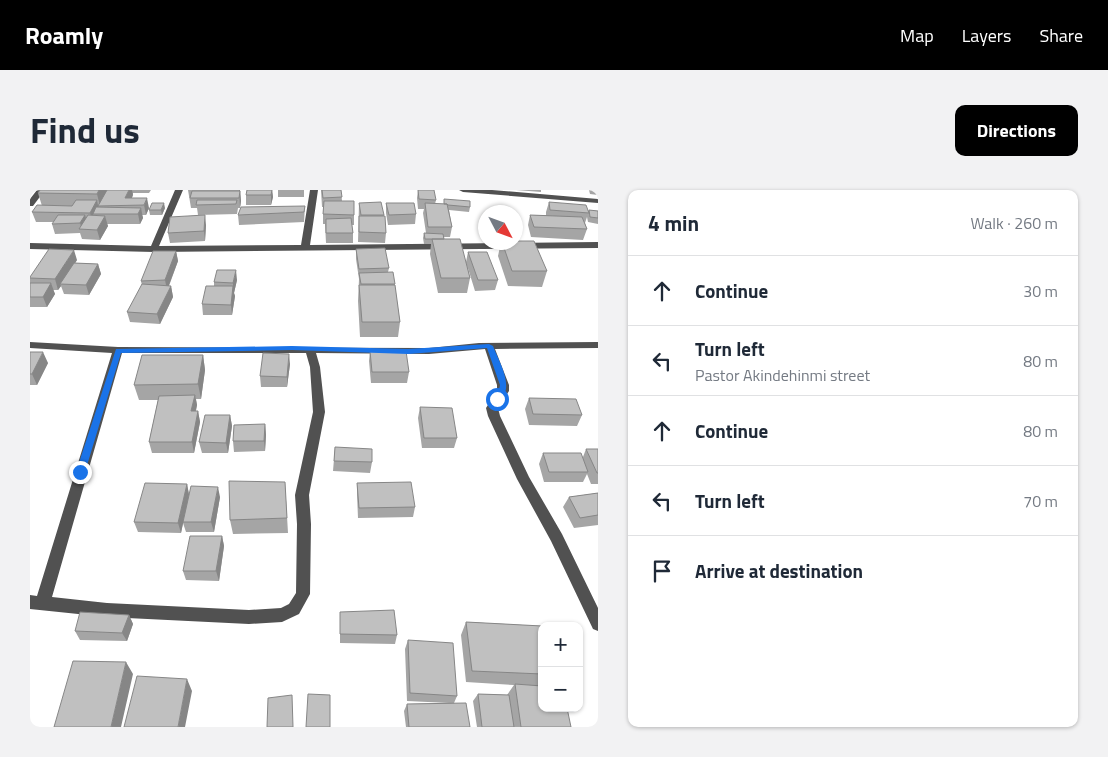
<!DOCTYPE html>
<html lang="en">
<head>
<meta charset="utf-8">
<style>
	body { margin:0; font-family:"Titillium Web",sans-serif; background:#f2f2f3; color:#1f2937 }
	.controls { position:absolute; right:15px; bottom:15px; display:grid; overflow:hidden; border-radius:10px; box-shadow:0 1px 4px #0004 }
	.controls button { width:45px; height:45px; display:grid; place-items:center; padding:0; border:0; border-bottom:1px solid #e0e1e3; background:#fff; color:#1f2937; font:25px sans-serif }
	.compass { position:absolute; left:448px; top:15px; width:45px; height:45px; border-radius:50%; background:#fff; box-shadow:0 1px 4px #0004; rotate:131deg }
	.stop { position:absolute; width:15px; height:15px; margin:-11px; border:4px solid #1a73e8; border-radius:50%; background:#fff }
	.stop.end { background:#1a73e8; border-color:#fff; box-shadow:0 1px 5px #0008 }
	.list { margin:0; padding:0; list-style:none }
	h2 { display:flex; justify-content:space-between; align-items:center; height:65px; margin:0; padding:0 20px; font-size:21px }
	h2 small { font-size:16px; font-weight:400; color:#747a83 }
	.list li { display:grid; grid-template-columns:32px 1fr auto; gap:15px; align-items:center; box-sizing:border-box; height:70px; padding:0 20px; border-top:1px solid #e0e1e3 }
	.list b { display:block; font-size:19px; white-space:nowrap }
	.list p { margin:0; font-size:16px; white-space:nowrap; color:#747a83 }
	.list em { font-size:16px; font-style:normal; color:#747a83 }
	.icon { flex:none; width:28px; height:28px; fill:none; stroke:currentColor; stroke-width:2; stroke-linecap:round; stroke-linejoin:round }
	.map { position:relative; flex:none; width:568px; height:537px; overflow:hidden; border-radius:10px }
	header { display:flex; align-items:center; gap:30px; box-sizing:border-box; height:70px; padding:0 25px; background:#000; color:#fff }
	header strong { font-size:24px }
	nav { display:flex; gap:28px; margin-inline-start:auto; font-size:18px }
	.intro { display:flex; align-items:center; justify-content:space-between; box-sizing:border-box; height:120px; padding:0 30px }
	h1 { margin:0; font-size:35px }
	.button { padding:12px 22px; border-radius:10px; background:#000; color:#fff; font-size:18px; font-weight:700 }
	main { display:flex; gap:30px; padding:0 30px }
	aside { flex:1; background:#fff; border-radius:10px; box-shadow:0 1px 4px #0004 }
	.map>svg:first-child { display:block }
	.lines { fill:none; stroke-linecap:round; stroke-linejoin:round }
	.minor { fill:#515151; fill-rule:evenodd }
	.wall { fill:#a5a5a5 }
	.shaded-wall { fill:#868686 }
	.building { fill:#c0c0c0; stroke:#868686 }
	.route { fill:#1a73e8 }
</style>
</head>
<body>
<header>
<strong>Roamly</strong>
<nav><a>Map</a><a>Layers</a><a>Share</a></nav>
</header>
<div class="intro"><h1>Find us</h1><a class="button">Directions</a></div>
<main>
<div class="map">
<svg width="568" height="537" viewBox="0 0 568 537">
	<rect width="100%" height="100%" fill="#fff"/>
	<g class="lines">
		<path class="minor" d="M7,0H15L3,16H0V9Z
			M145,0H153L129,56L271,55L280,0H288L280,55L568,52V58L124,62L0,59V53L121,56Z
			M429,0H462L568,9V13L433,2Z
			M0,152L88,157L399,158L449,153L568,152V158L465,159L479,195V201L468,218L470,226L499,287L532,344L568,418V441L563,439L521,351L487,289L458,226L456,218L467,201V195L455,159L399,164L286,163L290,177L295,222L279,305L281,334L280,404L269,424L252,432L219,434L77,427L0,419V405L7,406L82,163L0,158ZM92,163H276L280,177L283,222L265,305L267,334L266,403L259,414L251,418L219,420L77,413L22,407Z"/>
	</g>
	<path class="wall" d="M10,0H121L119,3H103L102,8L119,18L116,25H112L113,28L110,34H77L78,36L70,50L52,49L50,43L25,44L22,34L24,32H6L2,22L12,16L8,3Z
		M158,0H209L210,1V0L211,11L210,18H208L207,24L168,25L167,18H161Z
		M217,0H242L243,7L241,15H216V5Z
		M248,0H274V7H248Z
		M291,0H311L312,11L324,25V35H322L323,43V53H296L295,34H293V17H292Z
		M388,0L406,10L405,14H414V9L440,17L439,22L419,20L422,37L420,47H414V49L436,72L438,62L468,90L465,100L445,101L437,75L440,88L437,103H408L400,64L401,54H394L393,48L394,43H396L393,23L394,19H388L387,8Z
		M486,0H511V2Z
		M559,0H568V5L560,4Z
		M519,12L558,22L559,20L568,21V34L558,32L557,27L555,33L557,39L553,50L501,47L498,35L500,25H516V22Z
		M329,13L354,25L356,43L355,53L328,52Z
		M356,13L386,24L385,34L358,35L356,23Z
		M275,16L274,32L209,35L208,25Z
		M135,18L132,25H120L119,20Z
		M176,35L175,51L140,53L138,43Z
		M471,52H486L517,81L512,97L478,96L468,66Z
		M326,59L359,78L358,82L365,94V97L370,132L368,147H330L328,111L329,89L326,69Z
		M146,61L148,71L139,96H141L143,107L130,134L100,132L97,122L112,96L111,91Z
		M47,70L45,73L68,74L71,84L59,105L34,104L31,96L28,100H23L25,104L17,117H0V87Z
		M207,90L204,103L205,106L202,125H173L172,114L184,96V92Z
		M340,161L379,182L377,193H341L339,171Z
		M0,162L18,173L7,195H0Z
		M173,165L175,180L171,209H166L167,215L166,221H168L170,232L164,263H122L119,252L128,210H109L104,195Z
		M260,174L257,197H231L230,186Z
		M499,208L552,225L547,236L499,235L495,219Z
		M390,217L427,248L424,258H392L388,228Z
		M200,225L202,236L198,263H172L169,252Z
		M235,234L236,245L235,261L204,262L203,251Z
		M305,257L342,272L340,283L303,281Z
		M556,259H568V294H561L557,284L553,292H514L509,274L513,263L553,267Z
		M255,292L258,343L203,344L200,330Z
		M327,293L385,317L383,327L328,328L327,304Z
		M157,294L159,304L190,307L184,342H156L153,333L151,343L108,342L104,332Z
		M568,303V335L544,338L533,317L539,307Z
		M192,346L194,356L189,391L156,390L153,381Z
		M310,422L367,445L365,454L310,453Z
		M99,425L103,434L97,451L50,450L45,441Z
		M436,432L512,436V518L541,537H447L443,511L448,504L477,505L484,495L436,492L431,445Z
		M378,450L427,506L424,513L440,537H376L374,521L377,514L419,513L377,511L375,459Z"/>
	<path class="shaded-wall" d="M69,0H78L70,16L67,4Z
		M99,0H102L103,5L99,15L95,8Z
		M209,0H210L211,11L210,18Z
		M242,0L243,7L241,15V5Z
		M117,8L119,18L116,25L114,15Z
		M67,10L69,21L63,24L64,30L63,33L60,23Z
		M134,13L135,18L132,25L131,20Z
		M111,18L113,28L110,34L108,24Z
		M55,25L58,35L52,39L50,33Z
		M175,25L176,35L175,51L174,41Z
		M75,26L78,36L70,50L67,40Z
		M44,60L47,70L32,94H30L31,96L28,100L25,89Z
		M146,61L148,71L137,100L135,90Z
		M68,74L71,84L59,105L56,95Z
		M206,80L207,90L204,103L205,106L202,125L201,115L203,96V93Z
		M21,93L25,104L17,117L13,107Z
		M141,96L143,107L130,134L127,124Z
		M13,162L18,173L7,195L2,184Z
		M259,164L260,174L257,197V187Z
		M173,165L175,180L171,209L168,194Z
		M165,205L167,215L163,232L161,221Z
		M168,221L170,232L164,263L162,252Z
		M200,225L202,236L198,263L196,253Z
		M235,234L236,245L235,261L234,251Z
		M157,294L159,305L151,343L148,333Z
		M188,297L190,307L184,342L181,332Z
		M192,346L194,356L189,391L186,381Z
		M99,425L103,434L97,451L92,443Z
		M96,472L103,484L91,537H81Z
		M157,489L162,501L155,537H148Z"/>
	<path class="building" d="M10,0H69L67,4L8,3Z
		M77,0H99L95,8H117L114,15L68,16Z
		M217,0H242L241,5H216Z
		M292,0H311L312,7L293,8Z
		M388,0H404L406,10L389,9Z
		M162,1H210L209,8H160Z
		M414,9L440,11V17L418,15L417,14H414Z
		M46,10H67L60,23L2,22L7,15L42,16Z
		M167,10H207L206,14L166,15Z
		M294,11H324V25L293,24Z
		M351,12L354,25H331L329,13Z
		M519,12L556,15L559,23L520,20Z
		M122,13H134L131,20H119Z
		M356,13H384L386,24L359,25Z
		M395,13L417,14L422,37H398Z
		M275,16L274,22L208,25L211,17Z
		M66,17L111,18L108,24H63Z
		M559,20L568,21V28L560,27Z
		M28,25H55L50,33L22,34Z
		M58,25L75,26L67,40L49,39Z
		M175,25L174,41L138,43L140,27Z
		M500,25L552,27L557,39L504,37Z
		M329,26H355L356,43L329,42Z
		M321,28L323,43H296V29Z
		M394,43L413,44L414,49H395Z
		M402,49H430L440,88H411Z
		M486,51H504L517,81H482L472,52H486Z
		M355,58L359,78L329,79L326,59Z
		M19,59L44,60L25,89L0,88V87Z
		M123,61H146L135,90L111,91Z
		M438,62H457L468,90H448Z
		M44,73L68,74L56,95L30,94Z
		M187,80H206L203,93L184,92Z
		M363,82L365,94H331L329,83Z
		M0,93H21L13,107H0Z
		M112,94L141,96L127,124L97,122Z
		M329,95H365L370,132H332Z
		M176,96H203L201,115L172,114Z
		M340,161H376L379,182H342Z
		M0,162H13L2,184H0Z
		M233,163L259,164L257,187L230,186Z
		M112,165H173L168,194L104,195Z
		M165,205L161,221H168L162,252H119L129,206Z
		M499,208L546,209L552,225L503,224Z
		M390,217L422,218L427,248H394Z
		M175,225H200L196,253L169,252Z
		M235,234L234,251H203L204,235Z
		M305,257L342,259V272L304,271Z
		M556,259H568V283H567Z
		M513,263H551L558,282H519Z
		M199,291L255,292L257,328L200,330Z
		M381,292L385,317L329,318L327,293Z
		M115,293L157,294L148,333L104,332Z
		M161,296L188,297L181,332H153Z
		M568,303V325L550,328L539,307Z
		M160,346H192L186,381H153Z
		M364,420L367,445L310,444V422Z
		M50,422L99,425L92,443L45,441Z
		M436,432L512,436V484L442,481Z
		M378,450L423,453L427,506L380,503Z
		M43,471L96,472L81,537H24Z
		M107,486L157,489L148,537H94Z
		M485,494L512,496V518H537L541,537H491Z
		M278,504L300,505V537H276Z
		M448,504L479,505L484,537H452Z
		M262,505L263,537H237L238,508Z
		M436,513L440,537H379L377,514Z"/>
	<path class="route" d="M459,154L463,156C469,172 487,200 467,212L463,209L469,200L470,195L457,158L378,164L262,160L91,163L55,282L50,285L46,282L86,159L262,156L378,159Z"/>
</svg>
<div class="controls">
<button>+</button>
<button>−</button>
</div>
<svg class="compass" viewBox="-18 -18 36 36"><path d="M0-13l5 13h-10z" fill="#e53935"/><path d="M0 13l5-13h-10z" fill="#747a83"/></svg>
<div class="stop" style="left:467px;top:209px"></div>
<div class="stop end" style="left:50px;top:282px"></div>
</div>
<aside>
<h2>4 min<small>Walk · 260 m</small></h2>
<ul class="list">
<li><svg class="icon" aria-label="ahead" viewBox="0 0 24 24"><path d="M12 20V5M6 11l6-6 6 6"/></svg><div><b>Continue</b></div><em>30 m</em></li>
<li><svg class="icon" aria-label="left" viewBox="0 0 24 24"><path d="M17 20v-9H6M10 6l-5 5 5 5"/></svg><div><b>Turn left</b><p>Pastor Akindehinmi street</p></div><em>80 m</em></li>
<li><svg class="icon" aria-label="ahead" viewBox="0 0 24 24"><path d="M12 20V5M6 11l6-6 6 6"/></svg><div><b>Continue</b></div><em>80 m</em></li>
<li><svg class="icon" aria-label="left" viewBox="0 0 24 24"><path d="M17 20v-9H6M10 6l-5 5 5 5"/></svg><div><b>Turn left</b></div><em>70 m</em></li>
<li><svg class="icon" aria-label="arrive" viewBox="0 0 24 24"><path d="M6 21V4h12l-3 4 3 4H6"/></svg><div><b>Arrive at destination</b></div></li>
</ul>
</aside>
</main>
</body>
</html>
